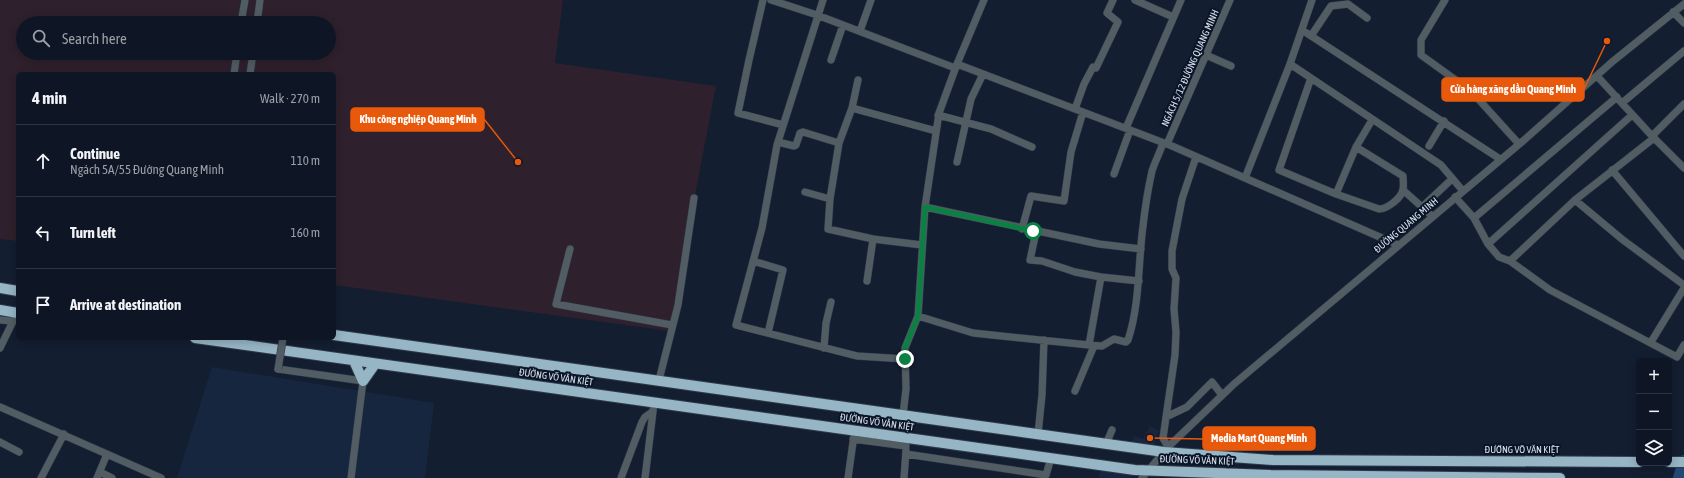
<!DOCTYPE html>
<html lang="en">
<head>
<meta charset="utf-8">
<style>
	body { margin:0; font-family:"Asap Condensed",sans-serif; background:#171f2d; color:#f1f3f6 }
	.controls { position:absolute; right:12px; bottom:12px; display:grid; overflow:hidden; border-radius:6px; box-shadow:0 2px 10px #0003 }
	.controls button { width:36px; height:36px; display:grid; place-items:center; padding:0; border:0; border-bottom:1px solid #2e3542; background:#0e1625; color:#f1f3f6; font:20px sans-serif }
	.stop { position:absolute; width:12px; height:12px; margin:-9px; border:3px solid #0b8043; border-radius:50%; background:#fff }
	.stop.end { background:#0b8043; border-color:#fff; box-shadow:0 1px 4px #0008 }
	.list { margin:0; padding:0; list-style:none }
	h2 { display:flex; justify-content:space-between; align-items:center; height:52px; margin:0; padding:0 16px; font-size:17px }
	h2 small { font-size:13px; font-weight:400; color:#9b9fa7 }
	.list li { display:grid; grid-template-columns:26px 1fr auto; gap:12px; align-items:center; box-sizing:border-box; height:72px; padding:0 16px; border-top:1px solid #2e3542 }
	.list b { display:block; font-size:15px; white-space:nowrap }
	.list p { margin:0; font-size:13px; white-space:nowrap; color:#9b9fa7 }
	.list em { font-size:13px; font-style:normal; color:#9b9fa7 }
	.icon { flex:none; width:22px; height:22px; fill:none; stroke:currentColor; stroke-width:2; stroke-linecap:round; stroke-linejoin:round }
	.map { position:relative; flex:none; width:1684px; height:478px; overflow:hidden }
	.search { position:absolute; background:#0e1625; box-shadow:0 2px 10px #0003; left:16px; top:16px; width:320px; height:44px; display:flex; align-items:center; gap:10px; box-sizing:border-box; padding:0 14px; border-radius:22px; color:#9b9fa7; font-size:15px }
	.panel { position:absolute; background:#0e1625; box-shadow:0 2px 10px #0003; left:16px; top:72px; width:320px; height:268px; border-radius:6px }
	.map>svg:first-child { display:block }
	.built { fill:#17263f }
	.industrial { fill:#2e202c; fill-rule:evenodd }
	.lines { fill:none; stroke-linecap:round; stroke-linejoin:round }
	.river { stroke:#234872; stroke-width:12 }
	.minor-casing { stroke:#2f394b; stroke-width:8 }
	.highway-casing { stroke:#2f394b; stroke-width:12 }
	.minor { stroke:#515d63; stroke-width:7 }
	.highway { stroke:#96b5c5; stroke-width:10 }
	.minor-bridge-casing { stroke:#2f394b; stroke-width:8; stroke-linecap:butt }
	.minor-bridge { stroke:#515d63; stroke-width:7 }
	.route { stroke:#0b8043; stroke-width:5 }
	.labels { text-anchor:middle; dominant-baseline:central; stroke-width:4; stroke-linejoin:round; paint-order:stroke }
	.street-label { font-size:10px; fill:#d9e1ee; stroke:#0a1527 }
	.leader { fill:none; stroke:#e8590c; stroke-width:1.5 }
	.callout-dot { fill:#e8590c; stroke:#0a1527; stroke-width:1.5 }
	.callout { fill:#e8590c; stroke:#e8590c; stroke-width:1.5 }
	.callout-label { font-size:11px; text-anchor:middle; font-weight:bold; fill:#fff }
</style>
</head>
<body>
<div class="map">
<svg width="1684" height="478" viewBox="0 0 1684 478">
	<rect width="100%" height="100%" fill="#131e31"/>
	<path class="built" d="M212,367L434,403L425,478H177Z
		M1150,426L1159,431L1152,449L1131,446L1134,436L1143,439Z
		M1103,467L1133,474L1131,478H1098Z"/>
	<path class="industrial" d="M0,0H563L555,63L716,86L669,331L334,285V74H18V241L0,239ZM23,23H329V53H23Z"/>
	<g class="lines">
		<path class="river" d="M1679,478L1684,461"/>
		<defs>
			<path id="minor" d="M763,0L749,60L738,113L783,125
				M771,0L817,15L955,68
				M823,0L777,145L762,228L736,325L857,356L905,359
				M1135,0L1173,17
				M1445,0L1421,40V55L1471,91L1519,144
				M1673,12L1684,23
				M241,23L245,0
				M257,23L260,0
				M1302,30L1500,159
				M860,31L871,0
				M1311,36L1331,6L1348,4L1367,18
				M1206,55L1231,66
				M831,60L843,25
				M957,64L1172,146L1398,245
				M1290,64L1441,165L1463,191
				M234,74L237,53
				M250,74L253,53
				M1597,76L1652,136L1684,168
				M1311,78L1279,170L1336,194L1379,209C1387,209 1402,198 1403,189C1404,185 1403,180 1403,176L1356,147
				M858,80L852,108L839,143L830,199L828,229L873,239L922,245
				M1622,103L1684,51
				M852,108L936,131
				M1075,109L1084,84L1093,67L1096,68L1118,22L1107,13L1113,0
				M938,115L991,129L1032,147
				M1126,128L1181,0
				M1652,136L1684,104
				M778,142L794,146L796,145L800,133L803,132L839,143
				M1167,144L1230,0
				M1429,146L1444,121
				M957,162L971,99L983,74
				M1612,170L1684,256
				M1114,174L1130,130
				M1245,178L1290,64L1312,0
				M1403,190L1432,216
				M805,192L830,199
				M1336,194L1356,147L1372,120
				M1455,197L1474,218L1488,244L1499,257L1510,261L1550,290L1677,357L1684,345
				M1575,200L1623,240L1684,285
				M925,207L1099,244L1141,249
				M1422,207L1452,179
				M1474,218L1617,97
				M1022,229L1031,196L1064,201L1071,152L1083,112
				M1036,232L1030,260L1042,261L1075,272L1101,277
				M1488,244L1632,115
				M570,249L556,304L672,325
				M753,261L783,270L768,333
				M1510,261L1575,200L1654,138
				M867,281L873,239
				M1139,281L1101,277L1089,345L1102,346L1114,339L1126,342L1128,340C1140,304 1138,263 1143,226C1145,208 1148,189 1152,171C1155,162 1160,152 1163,143
				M918,316L973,333L1089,345
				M0,320L12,321
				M1651,342L1684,288
				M0,348L17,313
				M824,348L826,323L831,302
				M278,369L363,381L351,478
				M659,380L678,305L694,198
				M1075,391L1094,346
				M0,407L161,478
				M903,415L906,389L905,348L918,316L925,207L939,113L957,64L984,0
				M1166,417L1187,407L1212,382L1222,395
				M1038,434L1042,395L1044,340
				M853,439L906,446
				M0,442L19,452
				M1106,444L1112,430
				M1168,447L1163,438L1175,355L1176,332L1174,309L1176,278L1172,269V251L1182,199L1196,157
				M906,454L1046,475L1051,458
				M100,472L112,478
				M41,478L64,434
				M97,478L107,454
				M621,478L642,422L645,417L652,412
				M645,478L654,403
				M848,478L854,435
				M904,478L906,450
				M1142,478L1168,447L1234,384L1523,141L1612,62L1684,4"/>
			<path id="highway" d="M0,288L18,291
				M0,310L18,313
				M334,335L1164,452L1273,460L1639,462
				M195,338L1135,470L1270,475L1560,478
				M354,361L363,381L375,364
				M1669,462H1684"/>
		</defs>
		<use href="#minor" class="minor-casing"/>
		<use href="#highway" class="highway-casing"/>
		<use href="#minor" class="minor"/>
		<use href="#highway" class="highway"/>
		<defs>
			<path id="minor-bridge" d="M278,369L283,338"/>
		</defs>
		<use href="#minor-bridge" class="minor-bridge-casing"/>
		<use href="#minor-bridge" class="minor-bridge"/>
	</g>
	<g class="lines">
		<path class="route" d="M905,359V348L918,316L925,207L1033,231"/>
	</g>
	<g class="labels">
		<g class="street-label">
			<text transform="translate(1190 68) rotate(-66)">NGÁCH 5/12 ĐƯỜNG QUANG MINH</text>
			<text transform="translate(1406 225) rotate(-40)">ĐƯỜNG QUANG MINH</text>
			<text transform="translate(556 377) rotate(8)">ĐƯỜNG VÕ VĂN KIỆT</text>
			<text transform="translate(877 422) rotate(8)">ĐƯỜNG VÕ VĂN KIỆT</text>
			<text x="1522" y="449">ĐƯỜNG VÕ VĂN KIỆT</text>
			<text transform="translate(1197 460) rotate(2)">ĐƯỜNG VÕ VĂN KIỆT</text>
		</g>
	</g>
	<path class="leader" d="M1607 41L1584 89M518 162L484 119M1150 438L1203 439"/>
	<g class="callout-dot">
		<circle cx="1607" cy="41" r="4"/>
		<circle cx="518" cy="162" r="4"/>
		<circle cx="1150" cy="438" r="4"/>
	</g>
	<g class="callout">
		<rect x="1442" y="78" width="142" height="23" rx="4"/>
		<rect x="351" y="108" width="133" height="23" rx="4"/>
		<rect x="1203" y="427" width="112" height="23" rx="4"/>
	</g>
	<g class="callout-label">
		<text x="1513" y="93">Cửa hàng xăng dầu Quang Minh</text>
		<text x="418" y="123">Khu công nghiệp Quang Minh</text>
		<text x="1259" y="442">Media Mart Quang Minh</text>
	</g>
</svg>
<div class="controls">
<button>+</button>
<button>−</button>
<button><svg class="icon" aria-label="layers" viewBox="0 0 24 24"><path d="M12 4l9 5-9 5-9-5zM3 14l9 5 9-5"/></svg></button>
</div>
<div class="stop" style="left:1033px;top:231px"></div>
<div class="stop end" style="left:905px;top:359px"></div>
<div class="search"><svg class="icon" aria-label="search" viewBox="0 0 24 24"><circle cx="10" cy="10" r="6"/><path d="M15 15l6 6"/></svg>Search here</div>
<section class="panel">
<h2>4 min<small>Walk · 270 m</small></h2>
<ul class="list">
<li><svg class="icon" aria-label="ahead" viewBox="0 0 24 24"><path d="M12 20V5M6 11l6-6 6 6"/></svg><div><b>Continue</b><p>Ngách 5A/55 Đường Quang Minh</p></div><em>110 m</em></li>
<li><svg class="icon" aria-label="left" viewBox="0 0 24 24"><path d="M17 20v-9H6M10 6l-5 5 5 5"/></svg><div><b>Turn left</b></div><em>160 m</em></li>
<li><svg class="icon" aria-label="arrive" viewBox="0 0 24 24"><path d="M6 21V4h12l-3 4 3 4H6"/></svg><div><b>Arrive at destination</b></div></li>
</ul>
</section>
</div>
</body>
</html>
